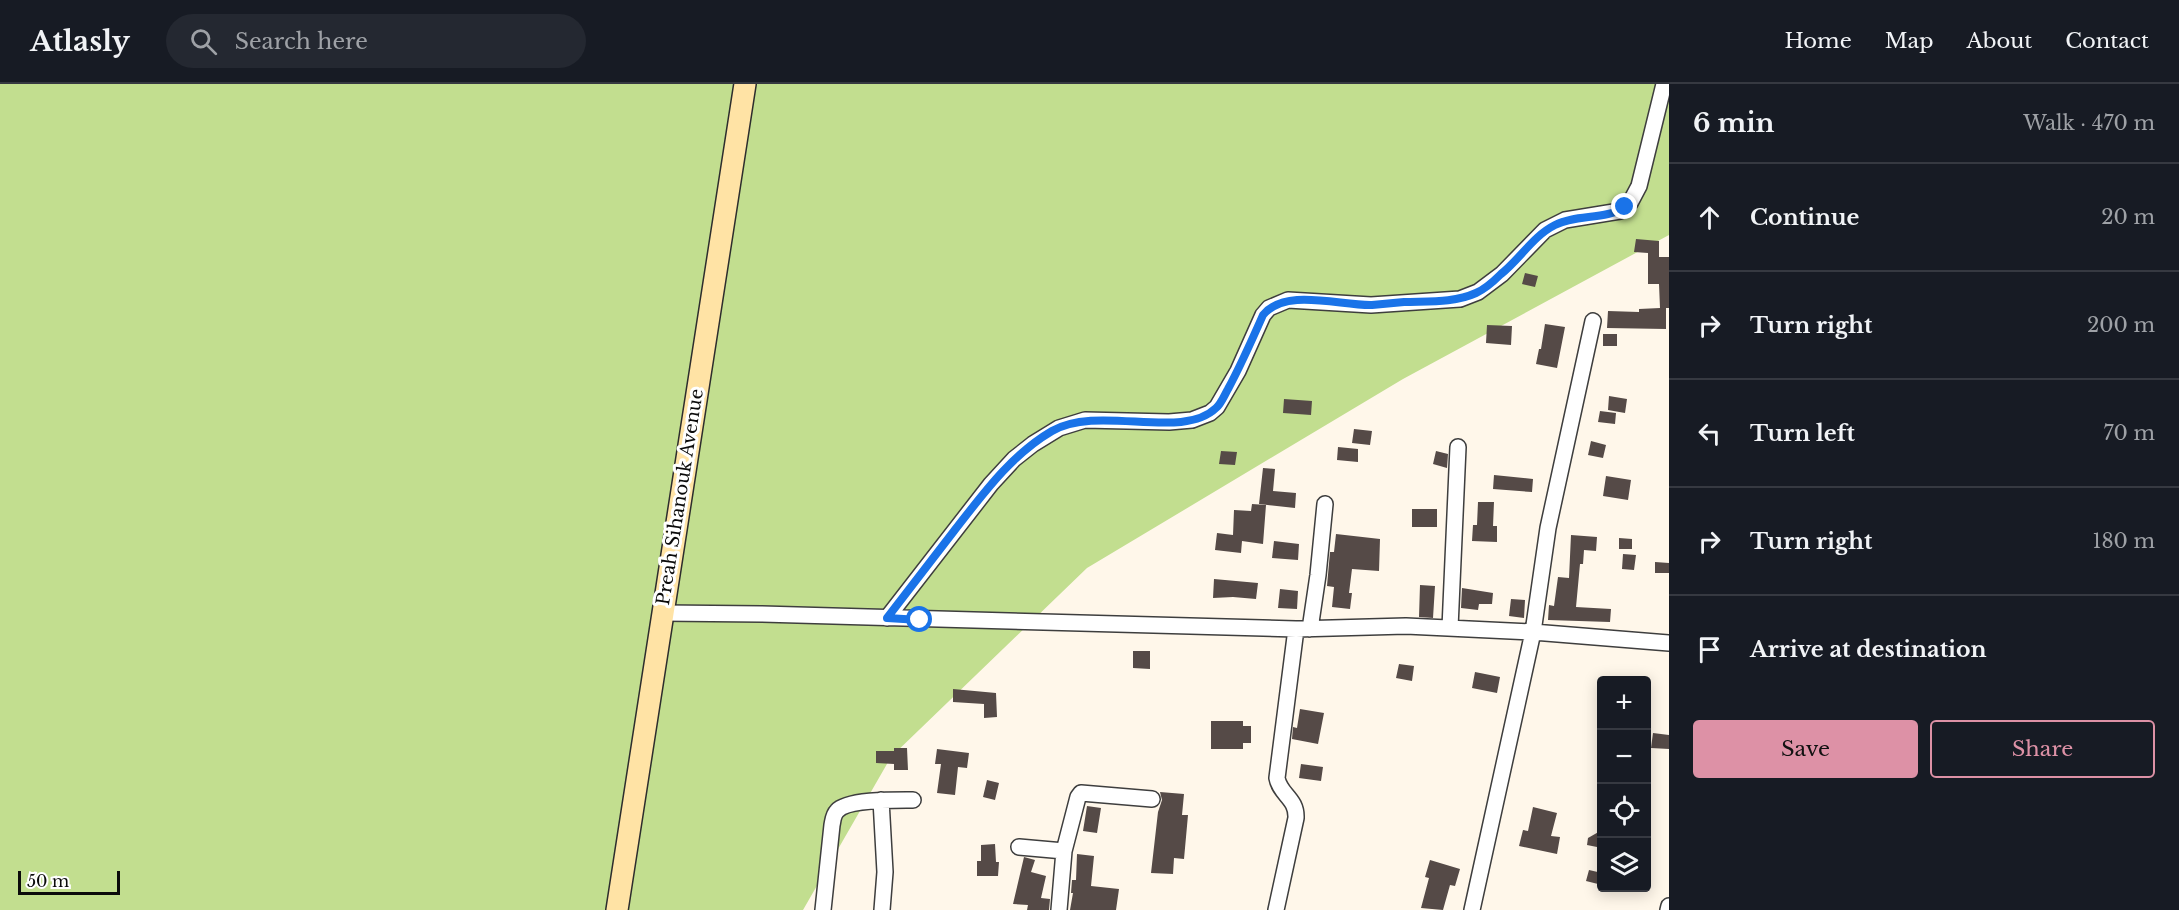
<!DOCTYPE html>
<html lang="en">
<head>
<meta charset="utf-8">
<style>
	body { margin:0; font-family:"Libre Baskerville",serif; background:#242831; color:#f1f3f6 }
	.controls { position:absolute; right:18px; bottom:18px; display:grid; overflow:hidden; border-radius:6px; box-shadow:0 3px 15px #0003 }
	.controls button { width:54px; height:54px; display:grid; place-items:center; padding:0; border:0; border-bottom:2px solid #363941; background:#171b24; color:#f1f3f6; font:30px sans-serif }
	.scale { position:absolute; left:18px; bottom:15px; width:102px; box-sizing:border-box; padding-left:6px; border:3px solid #0b0b0b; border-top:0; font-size:16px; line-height:21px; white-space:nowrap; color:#0b0b0b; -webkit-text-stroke:4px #fff; paint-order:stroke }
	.stop { position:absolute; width:18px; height:18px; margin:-14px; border:4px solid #1a73e8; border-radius:50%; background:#fff }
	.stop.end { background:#1a73e8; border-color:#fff; box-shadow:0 2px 6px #0008 }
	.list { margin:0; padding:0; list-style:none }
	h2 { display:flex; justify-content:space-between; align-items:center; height:78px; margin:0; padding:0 24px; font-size:26px }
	h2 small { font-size:20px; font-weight:400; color:#9ea1a6 }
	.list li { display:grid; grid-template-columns:39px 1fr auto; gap:18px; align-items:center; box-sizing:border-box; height:108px; padding:0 24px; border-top:2px solid #363941 }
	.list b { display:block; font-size:22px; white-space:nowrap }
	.list em { font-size:20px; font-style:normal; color:#9ea1a6 }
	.actions { display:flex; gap:12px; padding:18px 24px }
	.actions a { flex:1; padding:14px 0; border:2px solid #dd91a6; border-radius:6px; text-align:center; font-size:21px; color:#dd91a6 }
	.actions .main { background:#dd91a6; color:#111 }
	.icon { flex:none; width:33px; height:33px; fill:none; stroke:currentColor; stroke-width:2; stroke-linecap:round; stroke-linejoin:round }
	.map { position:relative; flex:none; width:1669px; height:826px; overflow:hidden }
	header { display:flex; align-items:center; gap:36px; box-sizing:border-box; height:84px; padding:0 30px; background:#171b24; border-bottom:2px solid #363941 }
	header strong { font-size:28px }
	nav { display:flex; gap:33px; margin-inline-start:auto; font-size:21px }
	.search { width:420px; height:54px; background:#242831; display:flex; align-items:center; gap:15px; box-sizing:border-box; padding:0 21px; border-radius:33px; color:#9ea1a6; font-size:22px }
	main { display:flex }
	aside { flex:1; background:#171b24 }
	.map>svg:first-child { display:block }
	.forest { fill:#c2de8f }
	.building { fill:#554a47 }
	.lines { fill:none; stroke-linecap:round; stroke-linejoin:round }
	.street-casing { stroke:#3e3e3e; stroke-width:18 }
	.secondary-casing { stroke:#2d2d2d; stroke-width:24 }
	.street { stroke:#fff; stroke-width:15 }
	.secondary { stroke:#ffe3a5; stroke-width:21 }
	.route { stroke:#1a73e8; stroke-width:8 }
	.labels { text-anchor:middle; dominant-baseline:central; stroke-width:6; stroke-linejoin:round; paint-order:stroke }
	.street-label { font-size:18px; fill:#0b0b0b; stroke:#fff }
</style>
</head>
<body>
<header>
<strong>Atlasly</strong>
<div class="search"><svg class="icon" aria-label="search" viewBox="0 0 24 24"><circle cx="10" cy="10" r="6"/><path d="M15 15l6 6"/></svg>Search here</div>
<nav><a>Home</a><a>Map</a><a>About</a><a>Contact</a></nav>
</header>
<main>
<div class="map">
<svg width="1669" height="826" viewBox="0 0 1669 826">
	<rect width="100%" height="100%" fill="#fff7ea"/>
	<path class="forest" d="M0,0H1669V151L1403,295L1087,484L891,673L803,826H0Z"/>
	<path class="building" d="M1636,155L1659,157V173H1669V224H1666V245L1607,244L1608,227L1639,228V225L1660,224L1659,200H1648V169L1634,168Z
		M1525,189L1538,192L1535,203L1522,200Z
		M1545,240L1565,243L1557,284L1536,280L1539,265H1541Z
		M1487,241L1512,242L1511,261L1486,259Z
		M1603,250H1617V262H1603Z
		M1609,312L1627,315L1625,329L1608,326Z
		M1284,315L1312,317L1311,331L1283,329Z
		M1600,327L1616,329L1615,340L1598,338Z
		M1354,345L1372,347L1370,361L1352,359Z
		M1591,357L1606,361L1603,374L1588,371Z
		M1338,363L1358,365V378L1337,376Z
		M1221,367L1237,368L1235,381L1219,380Z
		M1436,367L1448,370L1447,384L1433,380Z
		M1263,384L1275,385L1273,407L1296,409L1295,424L1259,420Z
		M1494,391L1533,395L1532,408L1493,405Z
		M1606,392L1631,396L1628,416L1603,412Z
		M1478,418H1494L1493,442H1497V458L1472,457L1473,441H1477Z
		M1252,420L1266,421L1263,460L1242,457L1241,469L1215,466L1217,449L1233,451L1234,426L1251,427Z
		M1412,425H1437V443H1412Z
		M1336,450L1380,455L1379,487L1352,485L1349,509H1352L1350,525L1332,523L1334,503L1327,502L1330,468H1334Z
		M1571,451L1597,453L1596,467L1584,466L1583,480H1580L1576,523L1611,525L1610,538L1548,536L1549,521L1554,522L1558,493L1569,494Z
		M1619,454L1632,455V465H1619Z
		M1274,457L1299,460L1298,476L1272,474Z
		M1623,470L1636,471L1634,486L1622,485Z
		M1655,478L1669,479V489H1655Z
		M1214,495L1258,499L1256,515L1233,513L1213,514Z
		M1420,501L1435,502L1433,534L1419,533Z
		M1462,504L1493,509L1492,520H1479L1478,526L1461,524Z
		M1280,505L1298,507L1297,525L1278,524Z
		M1511,515L1525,516L1524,534L1509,532Z
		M1133,567H1150V585L1133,584Z
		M1399,580L1414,582L1412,597L1396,594Z
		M1475,588L1500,593L1497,609L1472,604Z
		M953,605L996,609L997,633L984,634V620L953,618Z
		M1300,625L1324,629L1318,660L1292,655L1293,643L1297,644Z
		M1211,637H1243V642H1251V659H1243V665H1211Z
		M1653,649L1669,651V665L1651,664Z
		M894,664H907L908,686H894V680L876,679V667H894Z
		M937,665L969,669L967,684L958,683L955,711L937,709L941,680H935Z
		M1301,680L1323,683L1321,697L1299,694Z
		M987,696L999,699L995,716L983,713Z
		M1160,708L1184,710L1182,731H1188L1184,775L1174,774L1173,790L1151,789L1158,728L1162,716Z
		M1087,722L1101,724L1097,749L1083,747Z
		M1533,723L1557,729L1551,752L1560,753L1557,770L1519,762L1523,746L1528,747Z
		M1602,746V764L1587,761L1588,754Z
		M995,760L996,778H999L998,792H977V777H981V761Z
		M1077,770L1094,772L1091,802L1119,805L1116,826H1070L1073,809H1071L1072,796H1076Z
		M1024,773L1035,776L1031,788L1046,792L1041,814L1050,815L1049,826H1027L1028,821L1013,820Z
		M1430,776L1460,785L1455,802L1450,801L1443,826L1421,824L1429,794L1425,793Z
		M1589,786L1602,789V801L1586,797Z"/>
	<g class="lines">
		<defs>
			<path id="street" d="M662,529L762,530L1296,545L1406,542L1533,548L1669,559
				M887,534L991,400L1014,375L1033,360L1059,344L1085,336L1169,338L1192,336L1210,329L1217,323L1238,287L1263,231L1269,224L1288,216L1371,221L1460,215L1478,208L1502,190L1545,146L1565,136L1620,127L1630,119L1639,102L1664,0
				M1450,544L1458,363
				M1310,545L1318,491L1325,420
				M881,716L885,788L882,826
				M1019,763L1064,767L1059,826
				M1064,767L1078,713L1081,709L1152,715
				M823,826L832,741C833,737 833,731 837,727C847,715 897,716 913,716
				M1276,826L1296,734C1297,714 1280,711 1277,694L1296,545
				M1472,826L1533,548L1548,444L1593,237
				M1668,826L1669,822"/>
			<path id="secondary" d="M617,826L745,0"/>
		</defs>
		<use href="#street" class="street-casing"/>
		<use href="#secondary" class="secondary-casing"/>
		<use href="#street" class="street"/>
		<use href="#secondary" class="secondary"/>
	</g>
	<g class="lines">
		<path class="route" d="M920,536L887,534C909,505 932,476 954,447C983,410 1011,371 1052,347C1099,320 1182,357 1216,324C1221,320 1224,312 1228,305C1241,281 1252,256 1263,231C1286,203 1340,222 1372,221C1383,220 1393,219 1404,218C1428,217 1454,219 1476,209C1485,205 1494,197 1501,190C1520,175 1533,152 1555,141C1576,130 1606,136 1625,123"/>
	</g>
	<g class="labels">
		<g class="street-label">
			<text transform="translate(680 413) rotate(-81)">Preah Sihanouk Avenue</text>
		</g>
	</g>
</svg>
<div class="controls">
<button>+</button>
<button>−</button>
<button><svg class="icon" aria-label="locate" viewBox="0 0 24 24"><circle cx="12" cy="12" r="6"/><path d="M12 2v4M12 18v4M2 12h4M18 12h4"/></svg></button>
<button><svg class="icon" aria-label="layers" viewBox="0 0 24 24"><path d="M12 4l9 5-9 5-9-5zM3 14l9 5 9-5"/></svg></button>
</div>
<div class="scale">50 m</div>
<div class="stop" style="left:920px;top:536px"></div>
<div class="stop end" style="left:1625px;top:123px"></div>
</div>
<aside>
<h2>6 min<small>Walk · 470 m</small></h2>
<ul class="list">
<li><svg class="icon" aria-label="ahead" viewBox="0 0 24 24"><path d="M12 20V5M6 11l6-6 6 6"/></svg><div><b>Continue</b></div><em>20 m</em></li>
<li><svg class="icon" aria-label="right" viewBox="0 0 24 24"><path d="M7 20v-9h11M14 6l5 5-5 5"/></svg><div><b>Turn right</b></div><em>200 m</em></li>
<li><svg class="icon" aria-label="left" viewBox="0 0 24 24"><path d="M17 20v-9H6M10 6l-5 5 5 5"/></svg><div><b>Turn left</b></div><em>70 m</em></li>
<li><svg class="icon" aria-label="right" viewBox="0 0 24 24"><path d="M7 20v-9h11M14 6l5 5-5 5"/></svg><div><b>Turn right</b></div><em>180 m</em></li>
<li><svg class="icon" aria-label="arrive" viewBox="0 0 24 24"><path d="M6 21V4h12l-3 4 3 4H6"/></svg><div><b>Arrive at destination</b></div></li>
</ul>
<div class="actions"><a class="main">Save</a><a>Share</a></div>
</aside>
</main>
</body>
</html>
